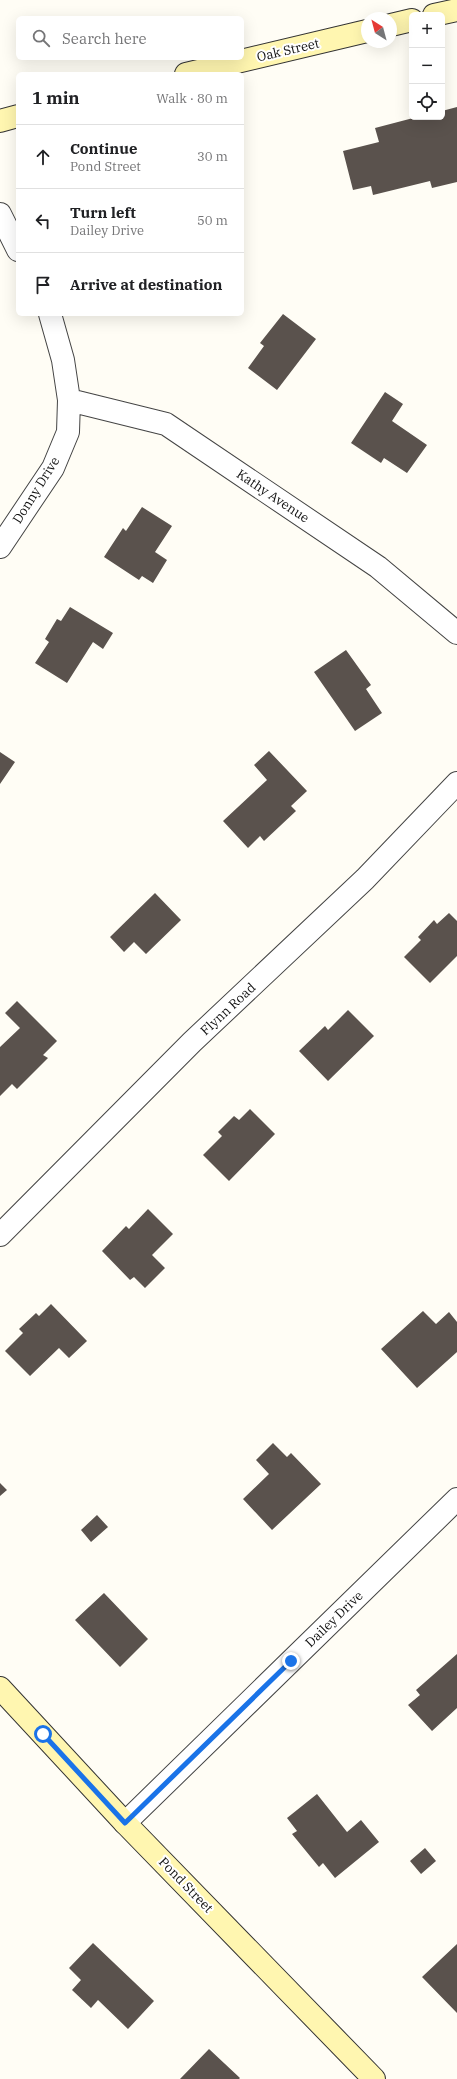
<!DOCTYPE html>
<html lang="en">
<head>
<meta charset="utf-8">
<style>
	body { margin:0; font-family:"IBM Plex Serif",serif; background:#f6f6f6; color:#202124 }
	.controls { position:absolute; right:12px; top:12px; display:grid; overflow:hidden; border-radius:6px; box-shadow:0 4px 16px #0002 }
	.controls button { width:36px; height:36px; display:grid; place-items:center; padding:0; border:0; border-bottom:1px solid #e0e0e0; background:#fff; color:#202124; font:20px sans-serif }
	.compass { position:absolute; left:361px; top:12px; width:36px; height:36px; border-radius:50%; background:#fff; box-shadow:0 4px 16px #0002; rotate:324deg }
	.stop { position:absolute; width:12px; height:12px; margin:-9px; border:3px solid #1a73e8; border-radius:50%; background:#fff }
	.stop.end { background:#1a73e8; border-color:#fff; box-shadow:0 1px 4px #0008 }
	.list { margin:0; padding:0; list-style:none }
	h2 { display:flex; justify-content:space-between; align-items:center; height:52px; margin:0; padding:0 16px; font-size:17px }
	h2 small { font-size:13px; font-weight:400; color:#757577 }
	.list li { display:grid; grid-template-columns:26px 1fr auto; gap:12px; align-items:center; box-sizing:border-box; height:64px; padding:0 16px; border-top:1px solid #e0e0e0 }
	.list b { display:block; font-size:15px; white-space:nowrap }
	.list p { margin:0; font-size:13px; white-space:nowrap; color:#757577 }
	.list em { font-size:13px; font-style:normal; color:#757577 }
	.icon { flex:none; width:22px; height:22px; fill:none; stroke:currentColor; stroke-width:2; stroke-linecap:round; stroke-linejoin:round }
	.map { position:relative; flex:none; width:457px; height:2079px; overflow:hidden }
	.search { position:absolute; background:#fff; box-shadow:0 4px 16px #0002; left:16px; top:16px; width:228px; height:44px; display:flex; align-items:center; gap:10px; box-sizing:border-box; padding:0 14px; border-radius:6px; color:#757577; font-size:15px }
	.panel { position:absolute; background:#fff; box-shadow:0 4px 16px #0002; left:16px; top:72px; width:228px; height:244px; border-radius:6px }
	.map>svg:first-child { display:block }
	.building { fill:#5a524d }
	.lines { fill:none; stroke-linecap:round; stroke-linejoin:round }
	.street-casing { stroke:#444; stroke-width:24 }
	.secondary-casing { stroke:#333; stroke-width:24 }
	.street { stroke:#fff; stroke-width:22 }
	.secondary { stroke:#fff6b0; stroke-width:22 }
	.route { stroke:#1a73e8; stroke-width:5 }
	.labels { text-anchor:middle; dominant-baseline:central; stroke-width:4; stroke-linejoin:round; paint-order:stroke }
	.street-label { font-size:13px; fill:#111; stroke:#fff }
</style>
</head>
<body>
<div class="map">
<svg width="457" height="2079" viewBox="0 0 457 2079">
	<rect width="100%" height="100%" fill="#fffdf5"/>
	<path class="building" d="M457,107V182L432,188L430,181L373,195L371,186L353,190L343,151L379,142L375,128L417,117H442V111Z
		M283,314L316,339L277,390L248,368L264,346L260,343Z
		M385,392L403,404L392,421L427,445L407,473L384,458L381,463L351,443Z
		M142,507L172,526L155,552L167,560L153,583L142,576L139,580L104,557L123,528L126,531Z
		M70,607L113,633L103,649L93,642L67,683L35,663L49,642L45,639L57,619L61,621Z
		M346,650L371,685L366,689L382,713L355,731L314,672Z
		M269,751L307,791L291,806L296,811L264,841L260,836L248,848L223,821L267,780L254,765Z
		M0,752L15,762L0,784Z
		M155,893L181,920L146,954L134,942L124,952L110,937Z
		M449,913L457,921V956L430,983L404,957L421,940L418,937L434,920L437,924Z
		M17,1001L57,1041L43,1055L48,1058L17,1089L12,1084L0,1096V1047L20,1028L5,1013Z
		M348,1010L374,1036L328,1081L299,1051L325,1026L328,1030Z
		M250,1109L275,1134L229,1181L203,1155L222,1136L218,1132L234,1116L239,1120Z
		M148,1209L173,1234L152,1255L165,1268L145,1288L134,1277L130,1280L102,1251L126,1226L129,1229Z
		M51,1304L87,1341L69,1358L59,1348L30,1376L5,1351L23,1333L19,1329L36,1313L39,1316Z
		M423,1311L436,1324L449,1312L457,1322V1352L417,1388L381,1349Z
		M273,1443L287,1457L291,1453L321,1484L272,1530L243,1499L269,1474L256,1460Z
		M0,1483L7,1490L0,1496Z
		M97,1515L108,1527L91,1542L81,1530Z
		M104,1593L148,1639L120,1667L75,1620Z
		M457,1654V1708L432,1731L408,1705L420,1695L416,1690Z
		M317,1794L347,1832L361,1820L379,1842L335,1878L323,1863L319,1867L292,1834L297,1831L287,1818Z
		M425,1848L436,1861L421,1874L410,1861Z
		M93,1943L154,2001L128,2029L98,2000L91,2008L72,1990L81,1980L69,1968Z
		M457,1944V2013L422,1977Z
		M209,2049L240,2078L239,2079H180Z"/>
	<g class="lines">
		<defs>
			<path id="street" d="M0,214L18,250
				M69,400L166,424L378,567L457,633
				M0,547L53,468L68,432L69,400L63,360L50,314
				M0,1235L192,1042L365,879L457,783
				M125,1823L457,1499"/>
			<path id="secondary" d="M434,15L457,10
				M391,25L412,20
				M186,74L367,31
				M0,121L18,116
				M0,1688L125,1823L374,2079"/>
		</defs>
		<use href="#street" class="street-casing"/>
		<use href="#secondary" class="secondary-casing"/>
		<use href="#street" class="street"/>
		<use href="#secondary" class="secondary"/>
	</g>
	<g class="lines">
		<path class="route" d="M43,1734L125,1823L291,1661"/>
	</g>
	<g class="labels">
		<g class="street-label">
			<text transform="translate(288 50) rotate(-13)">Oak Street</text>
			<text transform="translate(36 490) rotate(-58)">Donny Drive</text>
			<text transform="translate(273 496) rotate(34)">Kathy Avenue</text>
			<text transform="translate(228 1009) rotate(-43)">Flynn Road</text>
			<text transform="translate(334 1619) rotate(-44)">Dailey Drive</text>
			<text transform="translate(186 1885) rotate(46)">Pond Street</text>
		</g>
	</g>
</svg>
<div class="controls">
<button>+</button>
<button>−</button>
<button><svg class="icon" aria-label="locate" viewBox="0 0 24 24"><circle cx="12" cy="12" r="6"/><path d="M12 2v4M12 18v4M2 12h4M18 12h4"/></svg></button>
</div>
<svg class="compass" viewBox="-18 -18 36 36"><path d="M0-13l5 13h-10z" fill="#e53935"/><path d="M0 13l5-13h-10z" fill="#757577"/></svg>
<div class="stop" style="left:43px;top:1734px"></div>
<div class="stop end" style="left:291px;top:1661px"></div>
<div class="search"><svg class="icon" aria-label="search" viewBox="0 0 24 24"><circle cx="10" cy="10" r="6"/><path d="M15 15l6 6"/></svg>Search here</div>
<section class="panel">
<h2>1 min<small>Walk · 80 m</small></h2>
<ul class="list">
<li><svg class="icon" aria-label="ahead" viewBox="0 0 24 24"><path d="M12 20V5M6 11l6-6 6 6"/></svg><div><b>Continue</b><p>Pond Street</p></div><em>30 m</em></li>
<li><svg class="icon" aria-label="left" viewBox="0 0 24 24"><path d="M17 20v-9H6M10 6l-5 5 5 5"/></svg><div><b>Turn left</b><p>Dailey Drive</p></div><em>50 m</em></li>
<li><svg class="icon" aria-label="arrive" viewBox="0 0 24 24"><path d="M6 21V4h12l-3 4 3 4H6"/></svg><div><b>Arrive at destination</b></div></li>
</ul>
</section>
</div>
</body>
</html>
